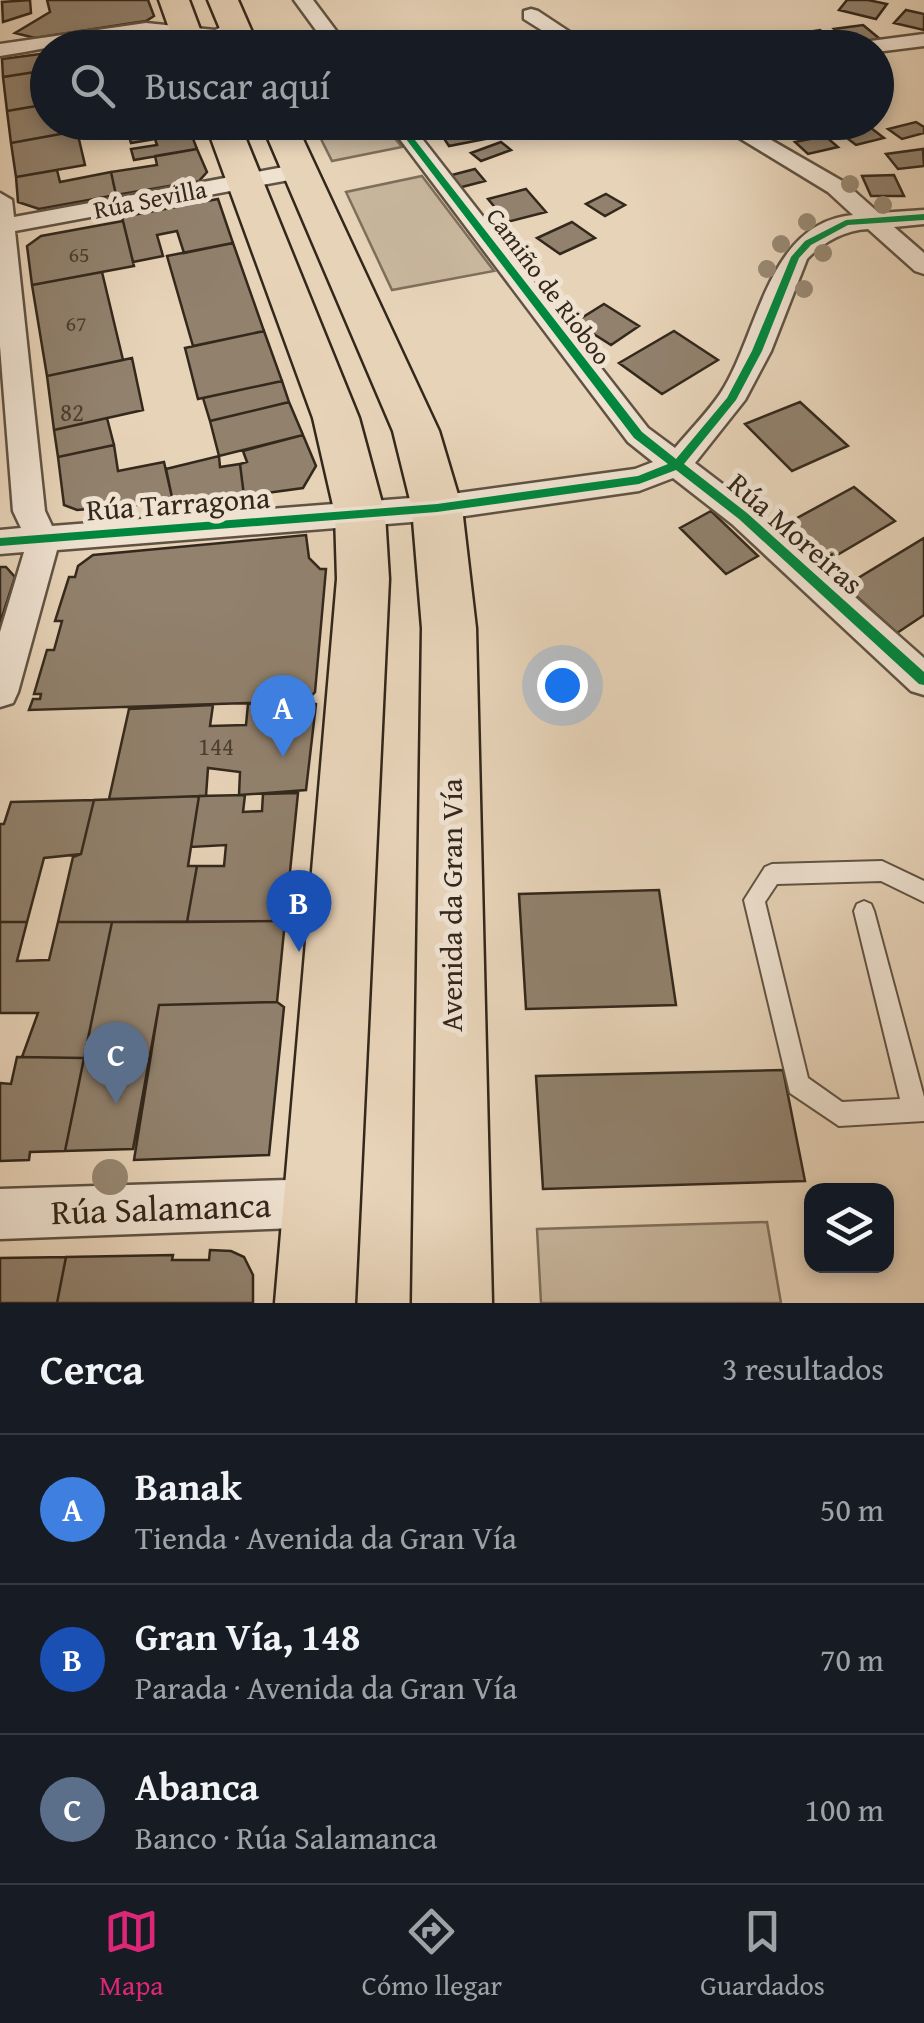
<!DOCTYPE html>
<html lang="es">
<head>
<meta charset="utf-8">
<style>
	body { margin:0; font-family:"Gentium Book Plus",serif; background:#242831; color:#f1f3f6 }
	.controls { position:absolute; right:30px; bottom:30px; display:grid; overflow:hidden; border-radius:20px; box-shadow:0 5px 15px #0003 }
	.controls button { width:90px; height:90px; display:grid; place-items:center; padding:0; border:0; border-bottom:2px solid #363941; background:#171b24; color:#f1f3f6; font:50px sans-serif }
	.you { position:absolute; left:562px; top:685px; width:35px; height:35px; margin:-25px; border:8px solid #fff; border-radius:50%; background:#1a73e8; box-shadow:0 0 0 15px #1a73e833 }
	.badge { display:grid; place-items:center; width:65px; height:65px; border-radius:50%; background:#db2777; color:#fff; font-size:32px; font-weight:700 }
	.pin { position:absolute; translate:-50% -82px; filter:drop-shadow(0 2px 5px #0008) }
	.pin::after { content:''; position:absolute; top:52px; width:35px; height:30px; background:inherit; clip-path:polygon(0 0,100% 0,50% 100%) }
	.list { margin:0; padding:0; list-style:none }
	h2 { display:flex; justify-content:space-between; align-items:center; height:130px; margin:0; padding:0 40px; font-size:42px }
	h2 small { font-size:32px; font-weight:400; color:#9ea1a6 }
	.list li { display:grid; grid-template-columns:65px 1fr auto; gap:30px; align-items:center; box-sizing:border-box; height:150px; padding:0 40px; border-top:2px solid #363941 }
	.list b { display:block; font-size:38px; white-space:nowrap }
	.list p { margin:0; font-size:32px; white-space:nowrap; color:#9ea1a6 }
	.list em { font-size:32px; font-style:normal; color:#9ea1a6 }
	.icon { flex:none; width:55px; height:55px; fill:none; stroke:currentColor; stroke-width:2; stroke-linecap:round; stroke-linejoin:round }
	.map { position:relative; flex:none; width:924px; height:1303px; overflow:hidden }
	.search { position:absolute; background:#171b24; box-shadow:0 5px 15px #0003; left:30px; right:30px; top:30px; height:110px; display:flex; align-items:center; gap:25px; box-sizing:border-box; padding:0 35px; border-radius:55px; color:#9ea1a6; font-size:38px }
	.sheet { height:580px; background:#171b24 }
	nav { display:flex; justify-content:space-around; align-items:center; box-sizing:border-box; height:140px; border-top:2px solid #363941; background:#171b24; font-size:28px; color:#9ea1a6 }
	nav a { display:grid; justify-items:center; gap:5px }
	nav .on { color:#db2777 }
	.map>svg:first-child { display:block }
	.green { fill:#c8b69d; stroke:#7e6f5c; stroke-width:2.5 }
	.building { fill:#91816d; stroke:#33281c; stroke-width:2.5 }
	.lines { fill:none; stroke-linecap:round; stroke-linejoin:round }
	.lane-casing { stroke:#605343; stroke-width:4 }
	.street-casing { stroke:#605343; stroke-width:5 }
	.primary-casing { stroke:#33281c; stroke-width:5 }
	.lane { fill:#efe2d1; fill-rule:evenodd }
	.street { fill:#efe2d1; fill-rule:evenodd }
	.primary { fill:#e7d3b8; fill-rule:evenodd }
	.cycleway-casing { stroke:#efe2d1; stroke-width:7 }
	.cycleway { fill:#00873e; fill-rule:evenodd }
	.tree { fill:#988974 }
	.labels { text-anchor:middle; dominant-baseline:central; stroke-width:10; stroke-linejoin:round; paint-order:stroke }
	.far-number-label { font-size:22px; fill:#4a3e30 }
	.far-street-label { font-size:25px; fill:#33281c; stroke:#efe2d1 }
	.number-label { font-size:25px; fill:#4a3e30 }
	.street-label { font-size:30px; fill:#33281c; stroke:#efe2d1 }
	.near-street-label { font-size:35px; fill:#33281c; stroke:#efe2d1 }
</style>
</head>
<body>
<div class="map">
<svg width="924" height="1303" viewBox="0 0 924 1303">
	<rect width="100%" height="100%" fill="#e7d3b8"/>
	<filter id="stains"><feTurbulence type="fractalNoise" baseFrequency=".002" numOctaves="4"/><feColorMatrix values="0 0 0 0 .2 0 0 0 0 .09 0 0 0 0 .02 0 0 0 .5 -.17"/></filter>
	<radialGradient id="worn" r=".72"><stop offset=".6" stop-color="#630" stop-opacity="0"/><stop offset="1" stop-color="#630" stop-opacity=".3"/></radialGradient>
	<path class="green" d="M313,123H382L402,147L332,161Z
		M422,176L494,271L392,290L346,192Z
		M767,1222L781,1303H541L537,1229Z"/>
	<path class="building" d="M30,0L31,13L3,22L2,2Z
		M47,0H148L154,16L146,21L35,38L15,33L50,12Z
		M847,0H868L887,4L876,19L839,10Z
		M906,10L924,14V30L894,23Z
		M863,25L880,39L850,44L834,29Z
		M820,30L835,44L809,48L794,34Z
		M319,35L326,48H277L274,42Z
		M783,36L792,48H759L752,39Z
		M149,38L157,41L159,48H85Z
		M48,53V70L3,77L2,59Z
		M48,70V104L7,111L3,77Z
		M48,104V122H75L77,131L11,143L7,111Z
		M125,122H187V123L128,133Z
		M490,122L501,136L449,146L439,131Z
		M580,122L583,124L559,134L543,123Z
		M916,122L924,127V133L902,139L888,129Z
		M187,123L197,149L134,160L131,149L157,145L155,139L131,143L128,133Z
		M871,128L884,138L856,145L843,135Z
		M77,131L85,165L16,177L11,143Z
		M825,136L838,147L808,154L795,142Z
		M501,142L511,150L481,161L471,153Z
		M197,149L207,172L199,181L116,195L111,172L157,165L155,156Z
		M923,149L924,166L898,169L886,154Z
		M475,169L485,181L458,188L448,176Z
		M57,170L60,182L111,172L116,195L39,209L18,202L16,177Z
		M894,175L904,196H871L862,176Z
		M526,189L546,212L507,222L488,199Z
		M606,194L625,205L605,216L586,204Z
		M218,199L233,243L184,253L177,231L157,235L163,256L133,262L122,217Z
		M123,221L134,266L32,285L27,246L41,236Z
		M572,222L595,238L560,254L537,238Z
		M233,243L264,331L193,346L167,256Z
		M102,272L123,360L47,376L32,285Z
		M604,304L639,326L611,345L575,322Z
		M264,331L282,381L198,399L185,348Z
		M674,331L718,360L662,394L619,363Z
		M132,358L143,410L54,430L47,376Z
		M282,381L289,402L210,421L203,398Z
		M289,402L303,435L219,456L210,421Z
		M800,402L848,446L792,471L745,424Z
		M107,418L114,445L58,457L54,430Z
		M303,435L316,466L303,488L244,496L240,464L247,462L243,451Z
		M114,445L118,471L164,462L173,502L77,510L64,505L58,457Z
		M219,456L220,467L240,464L244,496L173,502L166,469Z
		M854,487L895,521L827,561L786,524Z
		M711,511L758,556L726,574L680,528Z
		M306,535L309,558L320,569H326L315,692L307,701L29,710L33,699H40L41,694H34L47,650H54L62,621H55L69,577H75L78,566L93,555Z
		M924,538V615L897,633L845,586Z
		M0,567H6L15,577L0,623Z
		M307,701L316,704L306,790L239,795L240,772L208,768L206,796L109,799L129,709L213,705L210,726L246,725L248,704Z
		M298,793L285,921L187,922L197,866H224L226,845L191,847L199,796L245,795L243,812L262,811L263,794Z
		M199,796L188,866H197L187,922H58L73,857L81,854L94,800Z
		M94,800L81,854L44,858L27,922H0V824H4L11,802Z
		M659,890L676,1005L526,1009L519,894Z
		M285,921L277,1002L159,1005L133,1149L65,1151L112,922Z
		M0,922H27L17,961L49,960L58,922H112L84,1058L22,1057L38,1013H0Z
		M277,1002L284,1007L269,1155L134,1160L159,1005Z
		M17,1057L84,1058L65,1151L30,1152L29,1160L0,1161V1083L11,1084Z
		M783,1070L805,1181L543,1189L536,1076Z
		M210,1250L231,1251L244,1257L253,1275V1303H57L66,1257L173,1255L172,1260H209Z
		M66,1257L57,1303H0V1258Z"/>
	<g class="lines">
		<defs>
			<path id="lane" d="M882,861L924,881V902L881,881L777,884L765,902L808,1078L842,1102L900,1099L854,911L857,904L864,901L871,904L874,911L924,1097V1121L839,1126L790,1093L744,900L765,867L772,864Z"/>
			<path id="street" d="M294,0H313L349,48H329Z
				M531,9L538,11L594,48H570L524,19V11Z
				M235,21L245,27C219,53 180,35 147,35C98,35 48,49 0,56V44L146,23L215,30Z
				M924,34V46L876,52V48H853L863,42Z
				M387,122H409L648,428L675,448C690,430 707,413 720,394C759,335 766,223 853,215L828,192L713,122H740L844,182L879,213L924,210V224L894,227L924,253V274L915,271L868,229C845,230 823,242 807,259L771,351L745,400L695,463L754,508L924,658V695L911,691L732,524L673,478L639,491L437,520L57,550L18,692L13,703L0,707V632L24,552L0,554V530L21,528L13,511L0,346V193L12,200L14,217L300,164L311,171L300,178L15,231L45,511L52,526L437,496L635,469L653,462L628,442Z
				M322,1179L339,1186L346,1203L339,1220L322,1227L0,1239V1189Z"/>
			<path id="primary" d="M159,0H189L207,48H176Z
				M208,0H238L259,48H228Z
				M205,122H239L359,418L385,514L389,579L355,1303H275L337,579L335,514L313,418Z
				M261,122H295L439,431L462,508L476,628L492,1303H412L422,628L412,508L393,431Z"/>
		</defs>
		<use href="#lane" class="lane-casing"/>
		<use href="#street" class="street-casing"/>
		<use href="#primary" class="primary-casing"/>
		<use href="#lane" class="lane"/>
		<use href="#street" class="street"/>
		<use href="#primary" class="primary"/>
		<defs>
			<path id="cycleway" d="M393,122H401L642,432L676,459L727,398L752,351L791,257L805,241L846,220L924,214V220L848,225L811,245L799,258L762,351L736,400L684,464L747,513L924,672V685L919,684L739,519L676,470L639,484L437,512L0,546V538L437,504L638,476L668,464L634,438Z"/>
		</defs>
		<use href="#cycleway" class="cycleway-casing"/>
		<use href="#cycleway" class="cycleway"/>
	</g>
	<g class="tree">
		<circle cx="850" cy="184" r="9"/>
		<circle cx="883" cy="205" r="9"/>
		<circle cx="807" cy="222" r="9"/>
		<circle cx="781" cy="244" r="9"/>
		<circle cx="823" cy="253" r="9"/>
		<circle cx="767" cy="269" r="9"/>
		<circle cx="804" cy="289" r="9"/>
		<circle cx="110" cy="1177" r="18"/>
	</g>
	<g class="labels">
		<g class="far-number-label">
			<text x="79" y="254">65</text>
			<text x="76" y="323">67</text>
		</g>
		<g class="far-street-label">
			<text transform="translate(150 199) rotate(-11)">Rúa Sevilla</text>
			<text transform="translate(549 286) rotate(53)">Camiño de Rioboo</text>
		</g>
		<g class="number-label">
			<text x="72" y="412">82</text>
			<text x="216" y="746">144</text>
		</g>
		<g class="street-label">
			<text transform="translate(178 503) rotate(-4)">Rúa Tarragona</text>
			<text transform="translate(796 533) rotate(41)">Rúa Moreiras</text>
			<text transform="translate(451 905) rotate(-90)">Avenida da Gran Vía</text>
		</g>
		<g class="near-street-label">
			<text transform="translate(161 1208) rotate(-2)">Rúa Salamanca</text>
		</g>
	</g>
	<rect width="100%" height="100%" filter="url(#stains)"/>
	<rect width="100%" height="100%" fill="url(#worn)"/>
</svg>
<div class="controls">
<button><svg class="icon" aria-label="layers" viewBox="0 0 24 24"><path d="M12 4l9 5-9 5-9-5zM3 14l9 5 9-5"/></svg></button>
</div>
<div class="you"></div>
<div class="pin badge" style="left:283px;top:757px;background:#3f7fe0">A</div>
<div class="pin badge" style="left:299px;top:952px;background:#1a4fb4">B</div>
<div class="pin badge" style="left:116px;top:1104px;background:#5c6f8a">C</div>
<div class="search"><svg class="icon" aria-label="search" viewBox="0 0 24 24"><circle cx="10" cy="10" r="6"/><path d="M15 15l6 6"/></svg>Buscar aquí</div>
</div>
<section class="sheet">
<h2>Cerca<small>3 resultados</small></h2>
<ul class="list">
<li><span class="badge" style="background:#3f7fe0">A</span><div><b>Banak</b><p>Tienda · Avenida da Gran Vía</p></div><em>50 m</em></li>
<li><span class="badge" style="background:#1a4fb4">B</span><div><b>Gran Vía, 148</b><p>Parada · Avenida da Gran Vía</p></div><em>70 m</em></li>
<li><span class="badge" style="background:#5c6f8a">C</span><div><b>Abanca</b><p>Banco · Rúa Salamanca</p></div><em>100 m</em></li>
</ul>
</section>
<nav>
<a class="on"><svg class="icon" aria-label="map" viewBox="0 0 24 24"><path d="M3 6l6-2 6 2 6-2v14l-6 2-6-2-6 2zM9 4v14M15 6v14"/></svg>Mapa</a>
<a><svg class="icon" aria-label="directions" viewBox="0 0 24 24"><path d="M12 3l9 9-9 9-9-9zM9 14v-3h6M13 9l2 2-2 2"/></svg>Cómo llegar</a>
<a><svg class="icon" aria-label="saved" viewBox="0 0 24 24"><path d="M7 4h10v16l-5-4-5 4z"/></svg>Guardados</a>
</nav>
</body>
</html>
